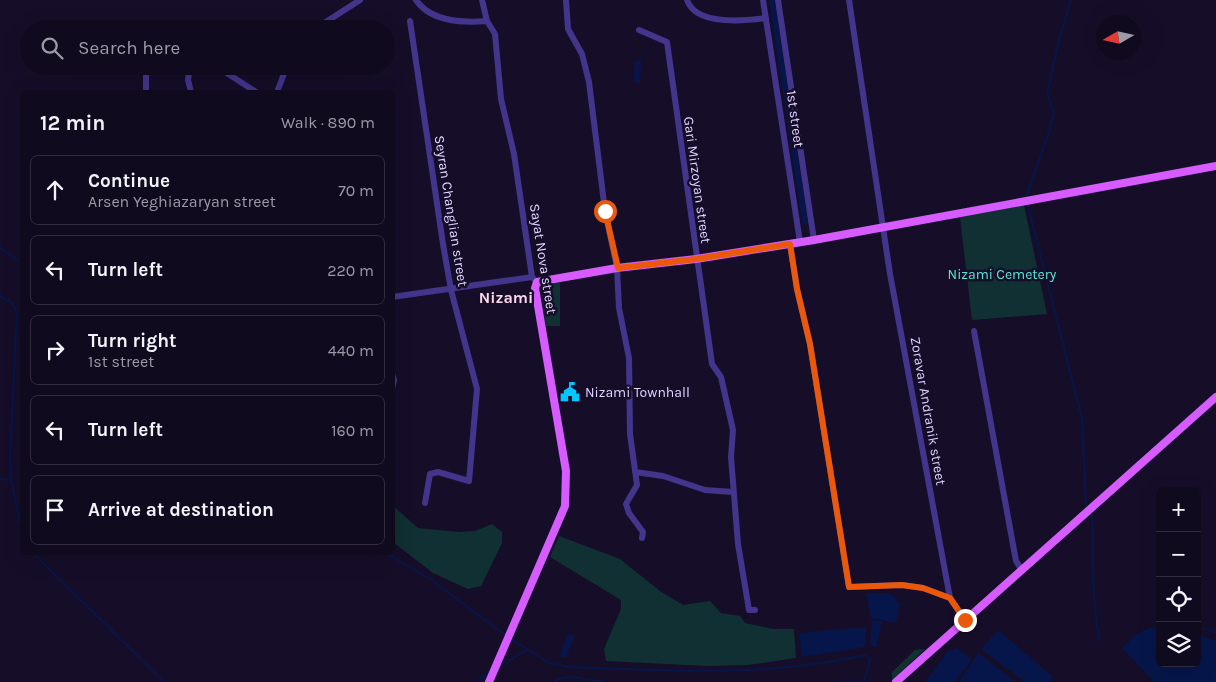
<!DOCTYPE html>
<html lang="en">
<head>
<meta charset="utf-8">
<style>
	body { margin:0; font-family:Karla,sans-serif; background:#191328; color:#f1f3f6 }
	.controls { position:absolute; right:15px; bottom:15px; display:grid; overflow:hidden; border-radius:8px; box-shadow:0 5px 20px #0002 }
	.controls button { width:45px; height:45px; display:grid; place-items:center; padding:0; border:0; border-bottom:1px solid #302b3d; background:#100a1f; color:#f1f3f6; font:25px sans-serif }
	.compass { position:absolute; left:1096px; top:15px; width:45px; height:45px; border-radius:50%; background:#100a1f; box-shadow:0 5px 20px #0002; rotate:261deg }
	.stop { position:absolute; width:15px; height:15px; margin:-11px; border:4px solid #ea580c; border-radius:50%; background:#fff }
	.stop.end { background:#ea580c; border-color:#fff; box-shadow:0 1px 5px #0008 }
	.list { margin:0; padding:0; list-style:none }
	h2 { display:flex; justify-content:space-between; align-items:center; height:65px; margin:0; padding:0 20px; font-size:21px }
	h2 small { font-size:16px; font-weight:400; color:#9c9aa4 }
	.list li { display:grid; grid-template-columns:32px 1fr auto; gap:15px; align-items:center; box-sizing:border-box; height:70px; margin:0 10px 10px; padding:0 10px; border:1px solid #302b3d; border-radius:8px }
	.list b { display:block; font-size:19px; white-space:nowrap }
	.list p { margin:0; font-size:16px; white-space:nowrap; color:#9c9aa4 }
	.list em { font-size:16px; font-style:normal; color:#9c9aa4 }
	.icon { flex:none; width:28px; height:28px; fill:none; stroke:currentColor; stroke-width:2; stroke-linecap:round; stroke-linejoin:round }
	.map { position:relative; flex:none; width:1216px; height:682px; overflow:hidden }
	.search { position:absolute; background:#100a1f; box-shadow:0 5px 20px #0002; left:20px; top:20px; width:375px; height:55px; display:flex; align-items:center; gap:12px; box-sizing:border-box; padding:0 18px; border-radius:28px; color:#9c9aa4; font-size:19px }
	.panel { position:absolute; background:#100a1f; box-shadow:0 5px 20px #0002; left:20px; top:90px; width:375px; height:465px; border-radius:8px }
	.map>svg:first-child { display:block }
	.green { fill:#103033 }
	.water { fill:#06164a }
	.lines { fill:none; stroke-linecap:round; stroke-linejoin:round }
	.stream { stroke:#06164a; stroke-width:2 }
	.canal { stroke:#06164a; stroke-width:5.5 }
	.minor { stroke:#43358c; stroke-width:6 }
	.major { stroke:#d65cff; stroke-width:8 }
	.route { stroke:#ea580c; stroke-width:6 }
	.labels { text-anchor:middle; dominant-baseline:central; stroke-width:5; stroke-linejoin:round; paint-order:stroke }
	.street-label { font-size:14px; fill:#dfd5ff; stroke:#160e29 }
	.park-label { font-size:14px; fill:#57ead7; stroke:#160e29 }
	.poi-label { font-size:14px; fill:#dfd5ff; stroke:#160e29; text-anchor:start }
	.quarter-label { font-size:16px; font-weight:bold; fill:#ffd7ec; stroke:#160e29 }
</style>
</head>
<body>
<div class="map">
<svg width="1216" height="682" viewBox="0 0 1216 682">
	<rect width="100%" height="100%" fill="#160e29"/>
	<path class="green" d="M1024,205L1047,314L972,320L960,217Z
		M560,282V326H546L541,290L544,285Z
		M392,505L418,528L459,532L475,531L492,524L502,532V543L481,586L468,589L433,573L393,542Z
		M559,536L620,559L660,591L683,605L710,601L721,613L740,616L745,623L773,629H794L796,658L748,665L708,666L606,661L604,649L621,609V600L550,557Z
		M925,649L892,680V672L915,650Z"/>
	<path class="water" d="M635,61H641L640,83L634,82Z
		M866,593H890L900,604L896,623L871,618Z
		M872,620L882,621L876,647L870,645Z
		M866,627L865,647L802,657L799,633Z
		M1152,627L1160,628V663H1197V634L1216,641V682H1154L1122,648L1138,633Z
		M998,630L1053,677L1050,682H1025L981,649Z
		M568,634L574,636L566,658L560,656Z
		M956,648L972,659L955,682H925L948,651Z
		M978,653L1016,682H959Z"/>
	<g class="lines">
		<path class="stream" d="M1027,195L1049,132L1054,112L1047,94L1059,40L1071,0
			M1028,206L1082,419L1086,506
			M0,247L22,264
			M0,296L11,302L17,312L10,460L11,480L22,532
			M0,479L11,480
			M1092,514C1094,556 1091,600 1100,641
			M32,552L164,682
			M384,552L430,579L505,635
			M1204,628L1216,633
			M511,639L549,663L569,667C668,671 768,677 865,655L870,659L864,682H835
			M499,666L527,650
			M477,682L490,671
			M554,682C567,672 588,681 603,682"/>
		<path class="canal" d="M772,0L805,222"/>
		<path class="minor" d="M416,0C431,22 462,23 487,21
			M482,0L487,21L495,34L501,99L514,154L532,277L537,282
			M566,0L568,29L582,54L589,82L605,211L617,268L619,308L629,358L630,434L637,485L626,504L629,513L643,532L642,538
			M687,0C696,26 744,21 766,18
			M763,0L800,242
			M778,0L814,240
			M849,0L890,274L950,598
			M410,21L443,244L451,290L477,389L469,481L438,472L430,474L425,503
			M315,29L360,0
			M639,30L667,42L712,364L721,377L733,430L731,457L738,544L749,610H755
			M146,66V92
			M190,66L188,80L191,92
			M216,66L256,92
			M277,92L287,66
			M790,244L797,289L810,344L849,587L902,585L923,588L950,598L965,620
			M392,297L532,277
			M974,331L1016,561L1022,570
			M392,374L394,380L392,389
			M635,472L663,476L705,490L733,492"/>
		<path class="major" d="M489,682L565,506L566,471L535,288L537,282L617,268L696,259L814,240L1216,166
			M896,682L1216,397"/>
	</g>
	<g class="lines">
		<path class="route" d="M605,211L618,268L696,259L790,244L797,289L810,344L849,587L902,585L923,588L950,598L965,620"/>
	</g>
	<defs>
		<symbol id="civic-bare" viewBox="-9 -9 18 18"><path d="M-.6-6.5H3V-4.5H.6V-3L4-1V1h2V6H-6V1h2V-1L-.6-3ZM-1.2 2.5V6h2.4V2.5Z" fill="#01c7ff" stroke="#160e29" stroke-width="2.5" paint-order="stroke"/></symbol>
	</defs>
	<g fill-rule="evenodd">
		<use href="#civic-bare" x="556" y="378" width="28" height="28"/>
	</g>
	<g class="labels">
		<g class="street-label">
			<text transform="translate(795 119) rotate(82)">1st street</text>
			<text transform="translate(697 180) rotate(82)">Gari Mirzoyan street</text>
			<text transform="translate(451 211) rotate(81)">Seyran Changlian street</text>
			<text transform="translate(543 259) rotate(81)">Sayat Nova street</text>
			<text transform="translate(928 411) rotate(80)">Zoravar Andranik street</text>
		</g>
		<g class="park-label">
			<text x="1002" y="274">Nizami Cemetery</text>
		</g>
		<g class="poi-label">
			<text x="585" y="392">Nizami Townhall</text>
		</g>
		<g class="quarter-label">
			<text x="506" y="297">Nizami</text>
		</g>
	</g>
</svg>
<div class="controls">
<button>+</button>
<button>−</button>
<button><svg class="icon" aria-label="locate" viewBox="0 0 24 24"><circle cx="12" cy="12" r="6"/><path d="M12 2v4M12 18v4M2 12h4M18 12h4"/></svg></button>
<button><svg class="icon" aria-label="layers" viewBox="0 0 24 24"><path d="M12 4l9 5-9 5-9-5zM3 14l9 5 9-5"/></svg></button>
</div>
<svg class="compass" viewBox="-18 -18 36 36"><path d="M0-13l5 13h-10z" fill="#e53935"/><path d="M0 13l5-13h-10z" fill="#9c9aa4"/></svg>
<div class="stop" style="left:605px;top:211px"></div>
<div class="stop end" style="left:965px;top:620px"></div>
<div class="search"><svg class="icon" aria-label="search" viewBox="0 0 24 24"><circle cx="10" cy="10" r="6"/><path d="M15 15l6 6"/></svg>Search here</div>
<section class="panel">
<h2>12 min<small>Walk · 890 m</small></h2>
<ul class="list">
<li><svg class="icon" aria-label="ahead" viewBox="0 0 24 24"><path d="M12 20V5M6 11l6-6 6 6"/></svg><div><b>Continue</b><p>Arsen Yeghiazaryan street</p></div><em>70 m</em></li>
<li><svg class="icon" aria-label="left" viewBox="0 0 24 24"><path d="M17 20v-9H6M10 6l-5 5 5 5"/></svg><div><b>Turn left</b></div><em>220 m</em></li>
<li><svg class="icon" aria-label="right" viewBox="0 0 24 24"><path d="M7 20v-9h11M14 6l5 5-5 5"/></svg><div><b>Turn right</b><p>1st street</p></div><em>440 m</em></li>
<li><svg class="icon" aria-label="left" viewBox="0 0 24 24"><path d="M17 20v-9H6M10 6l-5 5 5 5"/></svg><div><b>Turn left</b></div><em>160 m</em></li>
<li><svg class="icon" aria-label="arrive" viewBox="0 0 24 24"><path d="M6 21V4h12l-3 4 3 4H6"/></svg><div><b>Arrive at destination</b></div></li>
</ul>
</section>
</div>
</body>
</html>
